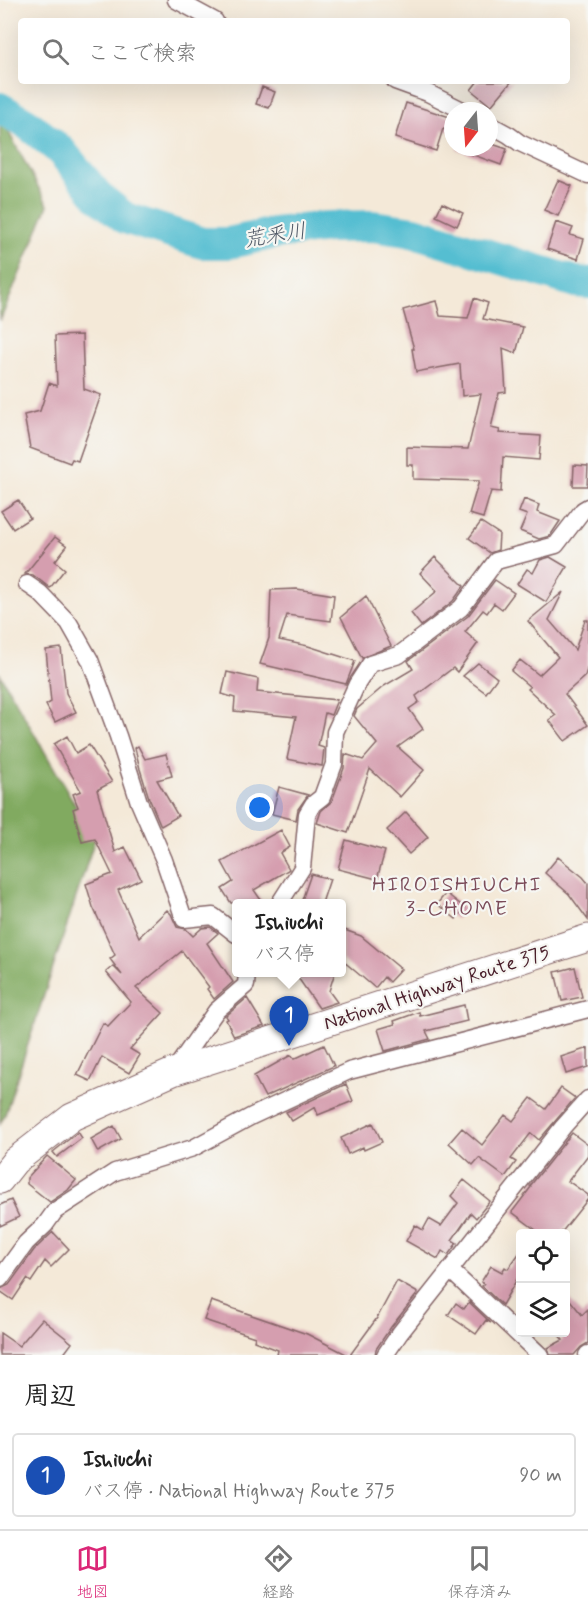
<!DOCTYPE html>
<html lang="ja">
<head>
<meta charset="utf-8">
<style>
	body { margin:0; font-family:Mynerve,"Klee One",sans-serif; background:#f6f6f6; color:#222 }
	.controls { position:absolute; right:18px; bottom:18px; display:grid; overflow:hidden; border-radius:6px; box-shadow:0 6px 24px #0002 }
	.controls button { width:54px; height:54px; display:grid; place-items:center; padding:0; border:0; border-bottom:2px solid #e0e0e0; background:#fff; color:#222; font:30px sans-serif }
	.compass { position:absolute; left:444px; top:102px; width:54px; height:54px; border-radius:50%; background:#fff; box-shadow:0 6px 24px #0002; rotate:197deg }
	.you { position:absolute; left:260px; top:808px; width:21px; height:21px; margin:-15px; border:4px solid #fff; border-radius:50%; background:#1a73e8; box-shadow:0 0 0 9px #1a73e833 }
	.badge { display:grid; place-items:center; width:39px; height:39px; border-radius:50%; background:#db2777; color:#fff; font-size:20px; font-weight:700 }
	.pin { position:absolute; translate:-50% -50px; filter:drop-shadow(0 2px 3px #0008) }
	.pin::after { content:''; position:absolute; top:32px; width:21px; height:18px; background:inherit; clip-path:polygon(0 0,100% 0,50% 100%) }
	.popup { position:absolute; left:232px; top:899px; width:114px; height:78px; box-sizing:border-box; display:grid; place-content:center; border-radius:6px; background:#fff; filter:drop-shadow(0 2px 4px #0005); font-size:20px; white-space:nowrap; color:#767676 }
	.popup b { font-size:22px; color:#222 }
	.popup::after { content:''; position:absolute; left:50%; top:100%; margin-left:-12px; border:12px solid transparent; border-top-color:#fff }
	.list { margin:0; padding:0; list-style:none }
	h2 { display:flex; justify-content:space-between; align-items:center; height:78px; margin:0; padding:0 24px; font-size:26px }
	h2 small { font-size:20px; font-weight:400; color:#767676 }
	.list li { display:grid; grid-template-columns:39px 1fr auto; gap:18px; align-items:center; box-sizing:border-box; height:84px; margin:0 12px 12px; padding:0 12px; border:2px solid #e0e0e0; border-radius:6px }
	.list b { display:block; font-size:22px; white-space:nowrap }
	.list p { margin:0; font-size:20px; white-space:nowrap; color:#767676 }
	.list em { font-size:20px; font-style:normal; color:#767676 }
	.icon { flex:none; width:33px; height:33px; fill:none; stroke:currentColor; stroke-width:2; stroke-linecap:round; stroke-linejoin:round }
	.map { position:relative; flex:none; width:588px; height:1355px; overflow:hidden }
	.search { position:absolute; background:#fff; box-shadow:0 6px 24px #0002; left:18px; right:18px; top:18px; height:66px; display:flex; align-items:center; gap:15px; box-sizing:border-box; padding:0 21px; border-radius:6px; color:#767676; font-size:22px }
	.sheet { height:174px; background:#fff }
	nav { display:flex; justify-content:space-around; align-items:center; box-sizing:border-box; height:84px; border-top:2px solid #e0e0e0; background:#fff; font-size:16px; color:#767676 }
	nav a { display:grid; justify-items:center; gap:3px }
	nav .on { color:#db2777 }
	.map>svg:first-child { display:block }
	.forest { fill:#81aa60; stroke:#666446; stroke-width:1.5 }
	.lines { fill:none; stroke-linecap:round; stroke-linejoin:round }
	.river { stroke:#54bed1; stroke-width:32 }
	.building { fill:#d59eaf }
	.minor-casing { stroke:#866668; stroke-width:19 }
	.trunk-casing { stroke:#866668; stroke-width:29 }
	.minor { stroke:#fff; stroke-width:16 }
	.trunk { stroke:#fff; stroke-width:27 }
	.labels { text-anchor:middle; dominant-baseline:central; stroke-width:4.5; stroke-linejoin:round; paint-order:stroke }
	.street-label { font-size:20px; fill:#4a1f2b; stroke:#f6f6f2 }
	.water-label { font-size:21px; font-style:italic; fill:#4e5765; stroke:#f6f6f2 }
	.neighbourhood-label { font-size:21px; letter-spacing:1.5px; fill:#7b4b59; stroke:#f6f6f2 }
</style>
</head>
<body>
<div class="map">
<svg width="588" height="1355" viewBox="0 0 588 1355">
	<rect width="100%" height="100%" fill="#f6f6f2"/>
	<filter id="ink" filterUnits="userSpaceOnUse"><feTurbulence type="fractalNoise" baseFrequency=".0167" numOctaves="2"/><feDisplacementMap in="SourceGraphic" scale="12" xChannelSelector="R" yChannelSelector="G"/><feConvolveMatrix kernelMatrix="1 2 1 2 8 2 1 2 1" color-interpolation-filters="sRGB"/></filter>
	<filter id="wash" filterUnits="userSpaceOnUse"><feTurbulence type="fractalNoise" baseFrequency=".008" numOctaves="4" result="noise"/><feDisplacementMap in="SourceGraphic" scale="24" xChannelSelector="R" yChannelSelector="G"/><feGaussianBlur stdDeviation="1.35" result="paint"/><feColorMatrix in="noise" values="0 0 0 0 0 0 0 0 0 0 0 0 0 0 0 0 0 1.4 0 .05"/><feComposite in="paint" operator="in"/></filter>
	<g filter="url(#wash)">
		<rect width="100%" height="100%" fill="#f4e9d8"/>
		<path class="forest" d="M0,116L48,205L0,321Z
			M0,674L95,839L5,1115L0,1124Z"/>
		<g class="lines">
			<path class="river" d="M0,108L26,123L60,150L99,197L125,218L202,243H229L275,233L328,227L372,226L414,232L576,282L588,283"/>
		</g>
		<g id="blocks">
			<path class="building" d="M478,81H512L491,106L471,90Z
				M262,87L275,92L269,108L256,104Z
				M406,103L453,118V132L443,129L436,151L395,138Z
				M489,143L507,149L501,165L457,149V147H489Z
				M558,180L572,186L558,216L544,210Z
				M442,203L463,213L457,226L436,216Z
				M556,222L573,228L570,235L584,239L578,259L547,249Z
				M474,298L488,303L483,319L523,327L516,353L503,348L506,392L499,393L491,428L500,430L499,433L541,436L539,460L503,457L501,492L491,491L483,518L469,514L479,481L413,479V465H407V447L468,449L481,394L462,396L460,364L416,372L412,349H414L403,310L436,301L440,316L468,318Z
				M82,335L84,389L101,395L78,461L72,459L70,463L30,448L24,415L40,411L49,383L57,386L55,336Z
				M574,465L588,466L587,486H573Z
				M524,499L539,505L537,512L560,521L550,536L539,539L520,531L527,515L519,512Z
				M18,500L30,518L13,529L1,511Z
				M481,522L499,534L498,550L490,553L469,538Z
				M55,537L67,546L55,561L65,569L50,588L33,575L25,574Z
				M435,557L464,586L453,601L421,626L411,613L437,591L420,573Z
				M550,557L567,567L546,602L517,584L527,569L533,573L540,560Z
				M495,580L514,593L502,609L494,603L487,613L483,610L465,632L478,643L457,672L453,668L416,696L419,702L409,709L423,729L398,747L424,770L400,797L370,769L348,833L317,823L321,811L332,801L344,768L345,754L363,760L377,744L354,716L357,709L384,686L413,669L408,661L468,616Z
				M297,589L334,595L331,621L287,615L279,640L308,646L355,661L346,684L260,664L269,638L271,590Z
				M563,592L549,620L575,650L585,620H588V666L585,676L565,694L588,725L565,741L549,720L556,715L528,689L530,687L511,671L520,660L539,675L558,657L528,621Z
				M366,596L391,646L362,658L341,617Z
				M61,648L66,693L76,712L55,722L46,705L51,702L46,650Z
				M478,663L497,678L486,693L463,676Z
				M227,672L258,679L257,692L337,700L331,715L325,713L318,746L324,748L322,766L287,759L296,717L234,711L235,698L222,694Z
				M67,736L76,753L89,745L112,782L97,790L115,852L125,847L141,879L118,890L139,937L167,910L171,914L177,927L186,929L193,936L202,928L210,927L218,933L207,943L233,982L214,999L207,989L209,987L182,951L136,988L163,1013L130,1049L140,1055L129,1073L102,1057L90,1081L77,1075L103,1023L108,1026L131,1002L106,972L113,966L122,975L110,959L115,955L93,907L86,884L112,874L95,839L82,842L73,809L78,807L73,794L81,791L54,744Z
				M138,746L145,759L166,754L172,776L157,780L178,816L161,826L149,798L140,769L135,748Z
				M279,787L308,795L298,809L296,820L272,814Z
				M406,812L428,837L409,854L387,830Z
				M281,830L290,847L280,853L289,869L288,870L254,890L263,903H231L222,889L233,882L222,862Z
				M346,840L385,851L377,879L338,869Z
				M558,857L583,877L588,883V920L569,894L545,873Z
				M311,874L330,879L322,903H301Z
				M446,893L465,908L456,919L437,904Z
				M342,929L361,936L401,969L389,982L384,977L375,988L342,960Z
				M575,967L582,997L562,1001L555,972Z
				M294,972H335L329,991L337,1002L319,1008Z
				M247,998L264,1026L234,1036L226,1020L228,1019L226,1016Z
				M464,1005L467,1021L426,1031L430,1039L385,1051L378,1029L395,1024L394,1021L419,1012L420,1016Z
				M324,1045L334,1066L265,1097L254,1076L291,1055L294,1059Z
				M588,1048V1067L566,1074L561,1057Z
				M346,1084L353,1101L318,1115L315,1107L292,1121L286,1112Z
				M561,1088L575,1098L539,1140L531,1133L511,1159L516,1162L505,1177L479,1158L473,1165L449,1143L462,1128L482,1145L505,1115L513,1121L531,1098L546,1109Z
				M373,1123L382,1142L364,1150L363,1147L348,1154L341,1138Z
				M114,1126L121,1139L98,1152L91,1139Z
				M78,1132L82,1138L57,1157L53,1152Z
				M572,1133L588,1145V1155L568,1181L588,1195V1199L561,1233H540L512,1212L531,1187L530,1186Z
				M47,1156L76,1180L68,1190L50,1202L27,1184V1178Z
				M464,1180L490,1201L476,1218L471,1213L452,1240L457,1243L448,1255L442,1251L438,1259L406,1241L415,1225L423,1230L429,1219L441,1226L458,1203L451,1196Z
				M11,1200L19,1217L0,1226V1205Z
				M53,1232L69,1249L51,1267L45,1261L31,1282L27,1279L13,1300L0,1291V1289L9,1285L34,1250Z
				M520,1252V1274L502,1305L482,1286L484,1284L481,1282L491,1266L502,1272L505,1267L508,1269Z
				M397,1281L418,1293L391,1327L376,1349L375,1355H350L377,1318Z
				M566,1295L582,1315L588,1309V1343L581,1347L574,1355H550L548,1348L563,1340L556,1332H566Z
				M211,1301L307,1334L348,1355H277L278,1350L254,1341L255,1337L204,1320Z
				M469,1302L491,1323L486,1320L476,1334L448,1315L456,1303L464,1309Z
				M42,1319L72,1343L63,1355H0V1333L19,1346Z"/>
		</g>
	</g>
	<g filter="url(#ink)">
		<use href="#blocks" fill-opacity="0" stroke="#866668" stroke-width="1.5"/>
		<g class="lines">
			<defs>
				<path id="minor" d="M176,0L215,21
					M395,81L428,93L464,111
					M489,124L509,135L520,143L588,175
					M27,584L40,593L69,623L90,660L118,736L139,802L164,860L184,919L213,916L236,934
					M279,904L302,868L307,814L313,804L322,797L334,764L335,732L357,684L370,664L399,655L461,608L496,561L556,545L583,510L588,507
					M174,1071L216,1011L246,985L247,972
					M450,1270L540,1355
					M0,1279L26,1243L45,1225L55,1211L115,1172L193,1148L252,1116L349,1071L588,1009
					M385,1355L400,1333L563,1127L588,1099
					M587,1355L588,1354"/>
				<path id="trunk" d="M0,1180L15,1161L72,1117L173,1072L588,938"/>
			</defs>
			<use href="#minor" class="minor-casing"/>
			<use href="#trunk" class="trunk-casing"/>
			<use href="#minor" class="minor"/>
			<use href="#trunk" class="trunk"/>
		</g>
	</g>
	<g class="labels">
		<g class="street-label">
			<text transform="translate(437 988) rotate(-18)">National Highway Route 375</text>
		</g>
		<g class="water-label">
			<text transform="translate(275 236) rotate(-9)">荒釆川</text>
		</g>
		<g class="neighbourhood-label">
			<text x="457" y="885">HIROISHIUCHI<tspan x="457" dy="24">3-CHOME</tspan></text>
		</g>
	</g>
</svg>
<div class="controls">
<button><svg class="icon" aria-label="locate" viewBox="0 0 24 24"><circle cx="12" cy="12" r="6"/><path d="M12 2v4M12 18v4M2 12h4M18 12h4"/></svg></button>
<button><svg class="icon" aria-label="layers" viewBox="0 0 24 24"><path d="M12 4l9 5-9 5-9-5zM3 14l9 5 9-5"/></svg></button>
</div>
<svg class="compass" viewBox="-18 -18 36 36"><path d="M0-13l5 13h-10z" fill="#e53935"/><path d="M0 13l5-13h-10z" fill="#767676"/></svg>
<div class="you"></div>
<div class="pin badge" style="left:289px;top:1046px;background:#1a4fb4">1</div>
<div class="popup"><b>Ishiuchi</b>バス停</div>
<div class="search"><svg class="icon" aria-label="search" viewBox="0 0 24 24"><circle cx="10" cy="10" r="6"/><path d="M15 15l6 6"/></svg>ここで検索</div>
</div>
<section class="sheet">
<h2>周辺<small></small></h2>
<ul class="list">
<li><span class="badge" style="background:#1a4fb4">1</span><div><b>Ishiuchi</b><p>バス停 · National Highway Route 375</p></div><em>90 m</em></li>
</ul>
</section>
<nav>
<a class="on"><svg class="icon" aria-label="map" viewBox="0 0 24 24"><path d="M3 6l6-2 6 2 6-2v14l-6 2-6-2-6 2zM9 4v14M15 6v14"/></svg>地図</a>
<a><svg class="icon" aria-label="directions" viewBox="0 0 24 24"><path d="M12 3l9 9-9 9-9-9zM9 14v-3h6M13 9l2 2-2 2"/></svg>経路</a>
<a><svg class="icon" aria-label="saved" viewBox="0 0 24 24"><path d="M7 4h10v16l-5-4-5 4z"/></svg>保存済み</a>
</nav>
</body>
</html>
